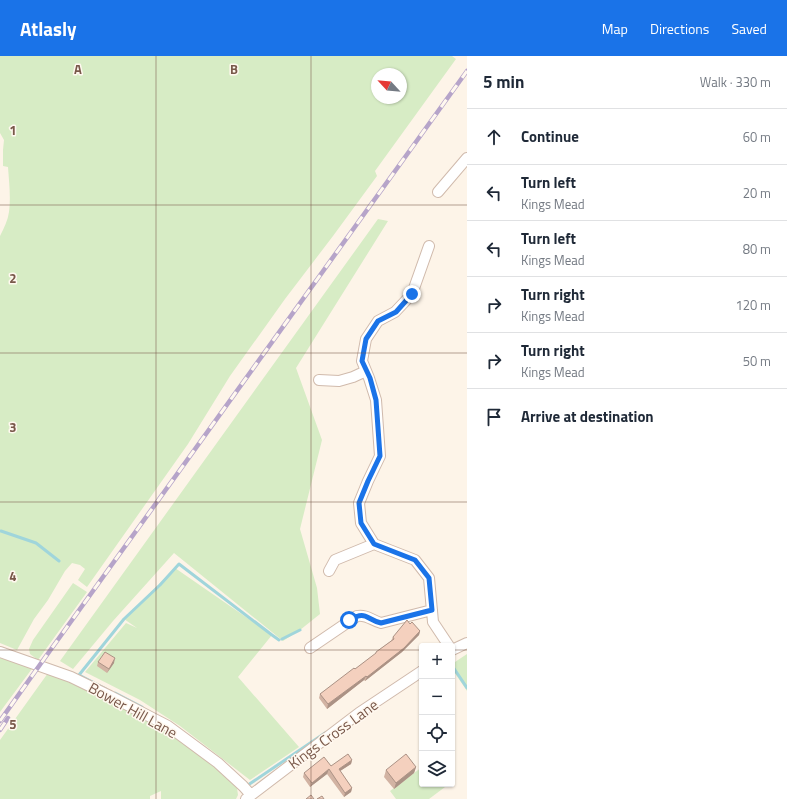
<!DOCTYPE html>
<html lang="en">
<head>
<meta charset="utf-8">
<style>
	body { margin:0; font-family:"Titillium Web",sans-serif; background:#f2f2f3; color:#1f2937 }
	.controls { position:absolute; right:12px; bottom:12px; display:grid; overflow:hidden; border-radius:4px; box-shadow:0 1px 3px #0004 }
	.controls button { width:36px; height:36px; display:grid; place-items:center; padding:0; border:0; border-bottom:1px solid #e0e1e3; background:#fff; color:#1f2937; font:20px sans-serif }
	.compass { position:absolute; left:371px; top:12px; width:36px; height:36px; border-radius:50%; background:#fff; box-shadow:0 1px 3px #0004; rotate:296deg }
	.stop { position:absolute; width:12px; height:12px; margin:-9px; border:3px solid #1a73e8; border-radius:50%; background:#fff }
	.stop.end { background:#1a73e8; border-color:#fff; box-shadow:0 1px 4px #0008 }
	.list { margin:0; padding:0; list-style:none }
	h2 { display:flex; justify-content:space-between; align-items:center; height:52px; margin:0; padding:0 16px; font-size:17px }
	h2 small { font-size:13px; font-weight:400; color:#747a83 }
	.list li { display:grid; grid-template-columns:26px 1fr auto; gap:12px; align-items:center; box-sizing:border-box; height:56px; padding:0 16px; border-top:1px solid #e0e1e3 }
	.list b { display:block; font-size:15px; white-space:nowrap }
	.list p { margin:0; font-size:13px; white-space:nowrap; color:#747a83 }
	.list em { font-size:13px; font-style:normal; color:#747a83 }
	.icon { flex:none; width:22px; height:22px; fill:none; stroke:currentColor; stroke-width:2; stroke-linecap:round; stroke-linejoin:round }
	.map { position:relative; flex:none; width:467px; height:743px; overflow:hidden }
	header { display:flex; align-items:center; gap:24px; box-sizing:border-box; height:56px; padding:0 20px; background:#1a73e8; color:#fff }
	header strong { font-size:19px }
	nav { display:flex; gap:22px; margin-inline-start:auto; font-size:14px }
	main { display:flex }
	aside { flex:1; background:#fff }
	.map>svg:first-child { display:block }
	.green { fill:#d7ecc5; fill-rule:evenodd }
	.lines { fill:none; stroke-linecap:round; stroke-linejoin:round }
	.stream { stroke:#a0d5db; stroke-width:3 }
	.minor-casing { stroke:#d0baac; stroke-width:12 }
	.minor { stroke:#fff; stroke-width:10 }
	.rail-casing { stroke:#b6a4c9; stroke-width:4.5 }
	.rail { stroke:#fff8ef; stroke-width:3; stroke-dasharray:9; stroke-linecap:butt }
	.wall { fill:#d2b3a3 }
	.shaded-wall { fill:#ab9285 }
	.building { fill:#f4d0be; stroke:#ab9285 }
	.route { stroke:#1a73e8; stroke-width:5 }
	.grid { fill:none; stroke:#79584a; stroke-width:1; stroke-opacity:0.55 }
	.labels { text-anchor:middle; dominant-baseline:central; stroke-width:3; stroke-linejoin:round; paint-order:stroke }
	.street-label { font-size:15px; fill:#79584a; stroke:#fff8ef }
	.grid-label { font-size:13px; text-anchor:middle; font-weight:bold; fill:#79584a; stroke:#fff8ef; stroke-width:3; stroke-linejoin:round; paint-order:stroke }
</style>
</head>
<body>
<header>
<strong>Atlasly</strong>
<nav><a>Map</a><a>Directions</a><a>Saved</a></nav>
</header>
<main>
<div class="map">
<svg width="467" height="743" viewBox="0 0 467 743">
	<rect width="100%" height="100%" fill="#fdf4e8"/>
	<path class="green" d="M0,0H452L456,3L375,115L377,120L333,180L285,243L230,320L188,388L87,531L78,524L85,513L80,509L72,507L65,515L48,544L34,563L17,594L0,587V180C4,172 8,164 9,156C11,141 9,126 8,111L3,110V94L4,84L0,77ZM377,18H401V42H377Z
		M378,163L388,165L296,312L322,384L300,473L317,532L320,558L300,574L283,585L174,497L113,565L73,613L60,605Z
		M175,512L272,579L238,621L299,691L250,724L180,670L140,644L85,616L126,567L137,572L124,563Z
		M73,527L87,536L38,604L30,598L29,593L33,584Z
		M467,598V635L452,613V608Z
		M0,602L11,605L34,610L0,656Z
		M48,617L89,635L158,670L166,673L216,710L232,726L237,732L238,739L236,743H161V735L150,740V743H0V684Z
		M422,711V728H449L429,743H396L390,735Z"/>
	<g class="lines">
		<path class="stream" d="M1,475L36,487L59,505
			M282,583L300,574
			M453,611L467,632
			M106,633L79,619L124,563L160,529L179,508L272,579L279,584
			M115,637L142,651
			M246,727L248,729L325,677"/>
		<defs>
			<path id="minor" d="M438,136L467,102
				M429,190L412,238L395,256L378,265L366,283L362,305L369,322L376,344L380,400L368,425L359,447L361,467L374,488L415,504L429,522L433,566L449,590
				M319,324L339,325L353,321L366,315
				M329,515L335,504L374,488
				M310,592L357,560C366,558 373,565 381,567L432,554
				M452,594L467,587
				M0,596L71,621L110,640L168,670L218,707L243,730L251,739
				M246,743L359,657L422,615"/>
		</defs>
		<use href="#minor" class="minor-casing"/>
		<use href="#minor" class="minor"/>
		<defs>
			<path id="rail" d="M0,665L44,603L467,15
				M0,674L8,662"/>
		</defs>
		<use href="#rail" class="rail-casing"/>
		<use href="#rail" class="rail"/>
	</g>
	<path class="wall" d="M410,568L420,575L419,579L402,596L365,625L364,624L327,653L319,642L320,638L376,598V596L391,585L393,581Z
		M98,606L114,607L107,617L97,610Z
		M352,704L351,708L340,715L352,732L351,736L344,741L327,718L310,731L303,721L304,717L331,710Z
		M416,711L414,717L394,733L384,721L386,714Z"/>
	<path class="shaded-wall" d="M420,575L419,579L402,596L365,625L367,621Z
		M115,602L114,607L107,617L109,613Z
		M366,620L364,624L327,653L328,648Z
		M352,704L351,708L337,717L339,713Z
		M416,711L414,717L394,733L396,727Z
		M329,713L327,718L310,731L312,727Z
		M352,732L351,736L344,741L345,737Z"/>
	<path class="building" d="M407,564L410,568L412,566L420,575L404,592L367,621L366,620L328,648L320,638L354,612L355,613L376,597V596L394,583L393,581Z
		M105,596L115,602L109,613L98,606Z
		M348,698L352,704L339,713L352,732L345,737L329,713L312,727L304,717L324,701L331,710Z
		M406,698L416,711L396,727L386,714Z
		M311,739L314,743H306Z
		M322,740L324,743H317Z"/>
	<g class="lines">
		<path class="route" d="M349,564C367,554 365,563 381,567L432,554L429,522L415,504L374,488L361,467L359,447L368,425L380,400L376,344L370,322L362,305L366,283L378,265L396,256L412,238"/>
	</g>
	<path class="grid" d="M156,0V743M311,0V743M0,149H467M0,297H467M0,446H467M0,594H422M452,594H467"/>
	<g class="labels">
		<g class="street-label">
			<text transform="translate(133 654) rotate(29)">Bower Hill Lane</text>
			<text transform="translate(333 678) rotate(-36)">Kings Cross Lane</text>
		</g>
	</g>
	<g class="grid-label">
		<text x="78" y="18">A</text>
		<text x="234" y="18">B</text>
		<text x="13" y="79">1</text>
		<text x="13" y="227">2</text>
		<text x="13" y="376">3</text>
		<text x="13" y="525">4</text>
		<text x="13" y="673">5</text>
	</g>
</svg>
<div class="controls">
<button>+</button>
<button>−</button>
<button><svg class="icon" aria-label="locate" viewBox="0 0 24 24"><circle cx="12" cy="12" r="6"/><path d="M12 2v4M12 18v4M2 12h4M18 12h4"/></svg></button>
<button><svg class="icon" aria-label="layers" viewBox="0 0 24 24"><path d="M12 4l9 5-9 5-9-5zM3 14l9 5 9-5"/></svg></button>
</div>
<svg class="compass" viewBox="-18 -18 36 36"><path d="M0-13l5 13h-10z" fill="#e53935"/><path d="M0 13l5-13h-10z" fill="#747a83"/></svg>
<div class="stop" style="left:349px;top:564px"></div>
<div class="stop end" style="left:412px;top:238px"></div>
</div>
<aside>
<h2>5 min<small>Walk · 330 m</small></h2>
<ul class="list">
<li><svg class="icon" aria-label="ahead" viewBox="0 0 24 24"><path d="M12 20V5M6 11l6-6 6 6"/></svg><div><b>Continue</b></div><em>60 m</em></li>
<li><svg class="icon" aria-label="left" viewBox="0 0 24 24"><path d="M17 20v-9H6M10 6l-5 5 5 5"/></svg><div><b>Turn left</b><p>Kings Mead</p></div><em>20 m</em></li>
<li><svg class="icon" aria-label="left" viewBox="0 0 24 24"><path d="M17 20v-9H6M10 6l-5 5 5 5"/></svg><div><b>Turn left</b><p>Kings Mead</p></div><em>80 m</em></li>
<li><svg class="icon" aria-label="right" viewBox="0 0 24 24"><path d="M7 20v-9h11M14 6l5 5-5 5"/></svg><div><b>Turn right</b><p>Kings Mead</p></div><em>120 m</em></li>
<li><svg class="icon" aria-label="right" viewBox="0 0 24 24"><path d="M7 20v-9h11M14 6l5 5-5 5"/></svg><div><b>Turn right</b><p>Kings Mead</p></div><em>50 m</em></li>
<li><svg class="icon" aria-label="arrive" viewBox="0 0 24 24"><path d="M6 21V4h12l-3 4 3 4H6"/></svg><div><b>Arrive at destination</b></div></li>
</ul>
</aside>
</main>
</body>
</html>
